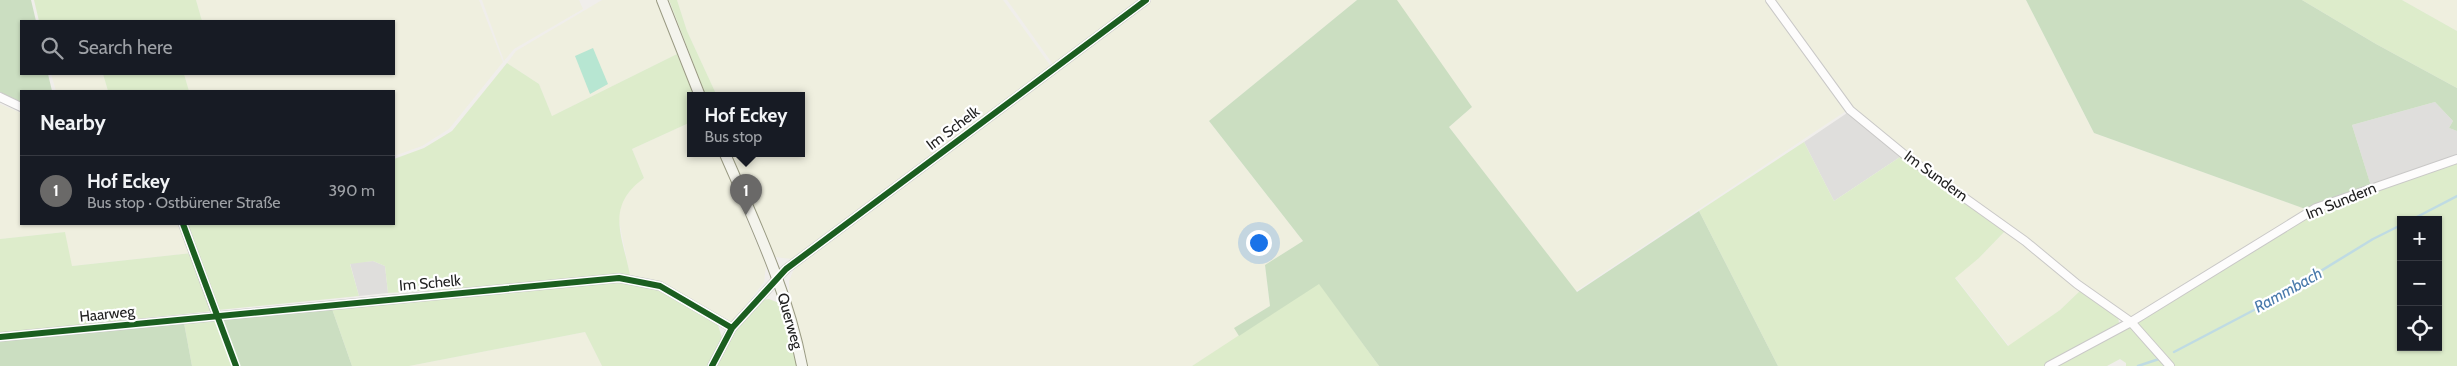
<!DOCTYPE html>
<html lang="en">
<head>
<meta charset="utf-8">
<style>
	body { margin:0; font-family:Cabin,sans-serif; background:#20242c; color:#f1f3f6 }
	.controls { position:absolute; right:15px; bottom:15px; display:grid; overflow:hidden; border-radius:0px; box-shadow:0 1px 4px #0004 }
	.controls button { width:45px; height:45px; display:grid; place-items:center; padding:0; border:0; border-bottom:1px solid #363941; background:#171b24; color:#f1f3f6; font:25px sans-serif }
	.you { position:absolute; left:1258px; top:242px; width:18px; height:18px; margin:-12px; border:4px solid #fff; border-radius:50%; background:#1a73e8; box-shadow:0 0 0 8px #1a73e833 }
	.badge { display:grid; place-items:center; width:32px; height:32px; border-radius:50%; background:#6a6968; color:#fff; font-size:16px; font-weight:700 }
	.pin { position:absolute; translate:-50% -41px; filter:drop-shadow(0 1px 2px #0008) }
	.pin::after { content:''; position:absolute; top:26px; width:18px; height:15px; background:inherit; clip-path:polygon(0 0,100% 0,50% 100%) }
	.popup { position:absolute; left:687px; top:92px; width:118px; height:65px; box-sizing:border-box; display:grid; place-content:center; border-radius:0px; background:#171b24; filter:drop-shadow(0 1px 4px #0005); font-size:16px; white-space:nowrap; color:#9ea1a6 }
	.popup b { font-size:19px; color:#f1f3f6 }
	.popup::after { content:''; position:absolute; left:50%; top:100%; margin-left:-10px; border:10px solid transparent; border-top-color:#171b24 }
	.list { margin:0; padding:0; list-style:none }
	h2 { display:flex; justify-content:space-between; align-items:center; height:65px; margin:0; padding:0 20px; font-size:21px }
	h2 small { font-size:16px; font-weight:400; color:#9ea1a6 }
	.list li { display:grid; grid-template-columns:32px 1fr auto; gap:15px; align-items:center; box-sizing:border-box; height:70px; padding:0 20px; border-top:1px solid #363941 }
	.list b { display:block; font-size:19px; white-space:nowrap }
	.list p { margin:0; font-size:16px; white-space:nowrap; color:#9ea1a6 }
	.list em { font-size:16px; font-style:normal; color:#9ea1a6 }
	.icon { flex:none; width:28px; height:28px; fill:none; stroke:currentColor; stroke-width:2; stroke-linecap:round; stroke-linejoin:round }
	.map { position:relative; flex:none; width:2457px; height:366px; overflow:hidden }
	.search { position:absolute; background:#171b24; box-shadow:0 1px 4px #0004; left:20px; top:20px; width:375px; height:55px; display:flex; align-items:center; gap:12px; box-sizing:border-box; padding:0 18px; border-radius:0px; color:#9ea1a6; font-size:19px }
	.panel { position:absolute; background:#171b24; box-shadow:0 1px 4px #0004; left:20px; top:90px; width:375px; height:135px; border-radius:0px }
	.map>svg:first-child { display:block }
	.residential { fill:#dfdedc }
	.farmland { fill:#efefdf }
	.grass { fill:#ddeccb; fill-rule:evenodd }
	.forest { fill:#cbdec1 }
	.pitch { fill:#b7e6d2 }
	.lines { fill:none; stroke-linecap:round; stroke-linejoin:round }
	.stream { stroke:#bfdbe3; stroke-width:2.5 }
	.street-casing { stroke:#c9c8c7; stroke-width:10 }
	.secondary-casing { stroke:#999a82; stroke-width:12 }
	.street { stroke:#fdfcfc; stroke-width:8 }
	.secondary { stroke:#f4f4ed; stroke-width:10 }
	.cycleway-casing { stroke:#fff; stroke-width:9 }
	.cycleway { stroke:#1b5e20; stroke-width:6 }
	.labels { text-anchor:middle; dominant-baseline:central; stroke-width:4.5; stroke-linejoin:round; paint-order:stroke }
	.street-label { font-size:15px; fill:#222; stroke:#fff }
	.water-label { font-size:16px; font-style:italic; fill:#4a7aab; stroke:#fff }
</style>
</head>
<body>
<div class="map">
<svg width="2457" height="366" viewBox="0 0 2457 366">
	<rect width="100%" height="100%" fill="#f0eeeb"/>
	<path class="residential" d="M2435,102L2453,121L2449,128L2457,131V157L2371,186L2352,125Z
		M1850,111L1903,155L1834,201L1804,142Z
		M373,261L385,266L388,293L359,296L350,263Z"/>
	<path class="farmland" d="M196,0H479L503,62L449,129L422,146L394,156V91H189L184,74H394V21H202Z
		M482,0H579L583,9L514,49L504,61Z
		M602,0H656L677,54L552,116L539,84L507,63L516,51Z
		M677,0H1003L1052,68L792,259L775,257L730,154H801V96H717L687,31Z
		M1007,0H1143L1055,67Z
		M1149,0H1357L1209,121L1303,241L1265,265L1270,306L1235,328L1239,336L1192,366H808L789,295V281L794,269Z
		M1396,0H1769L1849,109L1576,291L1449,127L1472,107Z
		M1772,0H2026L2094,133L2308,210L2131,321L1906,155L1851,109Z
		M2402,0H2457V31Z
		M51,74H103L108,91H56Z
		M0,104L21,113V224H181L192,253L71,266L65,232L0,239Z
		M691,122V154H719L766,266L764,282L731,324L661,283L630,275L618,216L621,203L634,185L644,178L632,149Z
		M2007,229L2082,289L2060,310L2009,346L1955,277L1979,258Z
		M585,332L602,366H409Z"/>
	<path class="grass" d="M34,0H196L202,21H39Z
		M669,0H677L687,31L717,96H706Z
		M2302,0H2402L2457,31V88L2376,44Z
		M677,54L694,96H691V122L632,149L644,178C605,207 622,234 630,275L519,285L388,293L385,266L373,261L350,264L359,296L218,310L187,224H394V159L424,148L452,131L507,63L539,84L552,116Z
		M103,74H184L189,91H108Z
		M1804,142L1834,201L1903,155L2007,229L1979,258L1955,278L2008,346L2060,310L2082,289L2118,315L2119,324L2112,331L2047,366H1778L1699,211Z
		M2457,162V366H2173L2134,322L2320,210ZM2401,220H2438V347H2401Z
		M65,232L72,266L192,253L213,311L0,333V239Z
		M619,280L660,289L717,322L723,341L710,366H602L585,332L409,366H352L331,306Z
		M1319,283L1379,366H1192Z
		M769,299L779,303L797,366H714L734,329L760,300Z
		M215,320L232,366H192L184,323Z
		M2131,324L2169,366H2126V363L2120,359L2107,366H2051Z"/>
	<path class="forest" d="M0,0H31L36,21H21V74H48L52,91H21V102L0,92Z
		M1357,0H1397L1472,107L1449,127L1577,292L1699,211L1778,366H1379L1319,284L1239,336L1234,328L1270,306L1265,265L1303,241L1209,121Z
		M2026,0H2302L2376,44L2457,88V131L2449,128L2453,121L2435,102L2352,125L2371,186L2308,210L2094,133Z
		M331,306L352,366H239L222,320Z
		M184,323L192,366H0V338Z"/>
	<path class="pitch" d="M593,48L608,84L590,94L575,56Z"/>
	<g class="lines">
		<path class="stream" d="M2411,220L2457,196
			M2174,352L2275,299L2373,239L2401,225
			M2138,366L2159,359"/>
		<defs>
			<path id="street" d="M1770,0L1850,110L1906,156L2025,241L2077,284L2131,322L2170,366
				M0,97L21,107
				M183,224L217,316
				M0,337L619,278L660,286L732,328
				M712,366L732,328L786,269L1146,0
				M2049,366L2131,322L2316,208L2457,159"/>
			<path id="secondary" d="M662,0L700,96
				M725,154C755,223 788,292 802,366"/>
		</defs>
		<use href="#street" class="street-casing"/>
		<use href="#secondary" class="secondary-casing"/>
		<use href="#street" class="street"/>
		<use href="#secondary" class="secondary"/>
		<defs>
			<path id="cycleway" d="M183,224L236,366
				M0,337L619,278L660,286L732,328
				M712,366L732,328L786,269L1146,0"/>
		</defs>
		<use href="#cycleway" class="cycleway-casing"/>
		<use href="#cycleway" class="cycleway"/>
	</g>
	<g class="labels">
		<g class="street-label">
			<text transform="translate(953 128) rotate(-37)">Im Schelk</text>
			<text transform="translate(1936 176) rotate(36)">Im Sundern</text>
			<text transform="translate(2341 201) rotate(-22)">Im Sundern</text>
			<text transform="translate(430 283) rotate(-5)">Im Schelk</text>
			<text transform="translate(107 314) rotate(-6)">Haarweg</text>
			<text transform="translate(790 321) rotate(74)">Querweg</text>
		</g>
		<g class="water-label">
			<text transform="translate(2288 290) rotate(-29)">Rammbach</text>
		</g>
	</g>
</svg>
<div class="controls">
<button>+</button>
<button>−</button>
<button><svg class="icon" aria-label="locate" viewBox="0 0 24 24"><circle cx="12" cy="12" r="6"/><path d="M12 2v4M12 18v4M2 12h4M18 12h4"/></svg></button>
</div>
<div class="you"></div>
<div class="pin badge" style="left:746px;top:215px">1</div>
<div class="popup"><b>Hof Eckey</b>Bus stop</div>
<div class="search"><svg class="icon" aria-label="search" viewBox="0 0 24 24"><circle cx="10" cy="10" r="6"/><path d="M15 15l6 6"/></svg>Search here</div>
<section class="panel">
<h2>Nearby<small></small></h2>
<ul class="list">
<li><span class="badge">1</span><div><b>Hof Eckey</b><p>Bus stop · Ostbürener Straße</p></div><em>390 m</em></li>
</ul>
</section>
</div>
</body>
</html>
